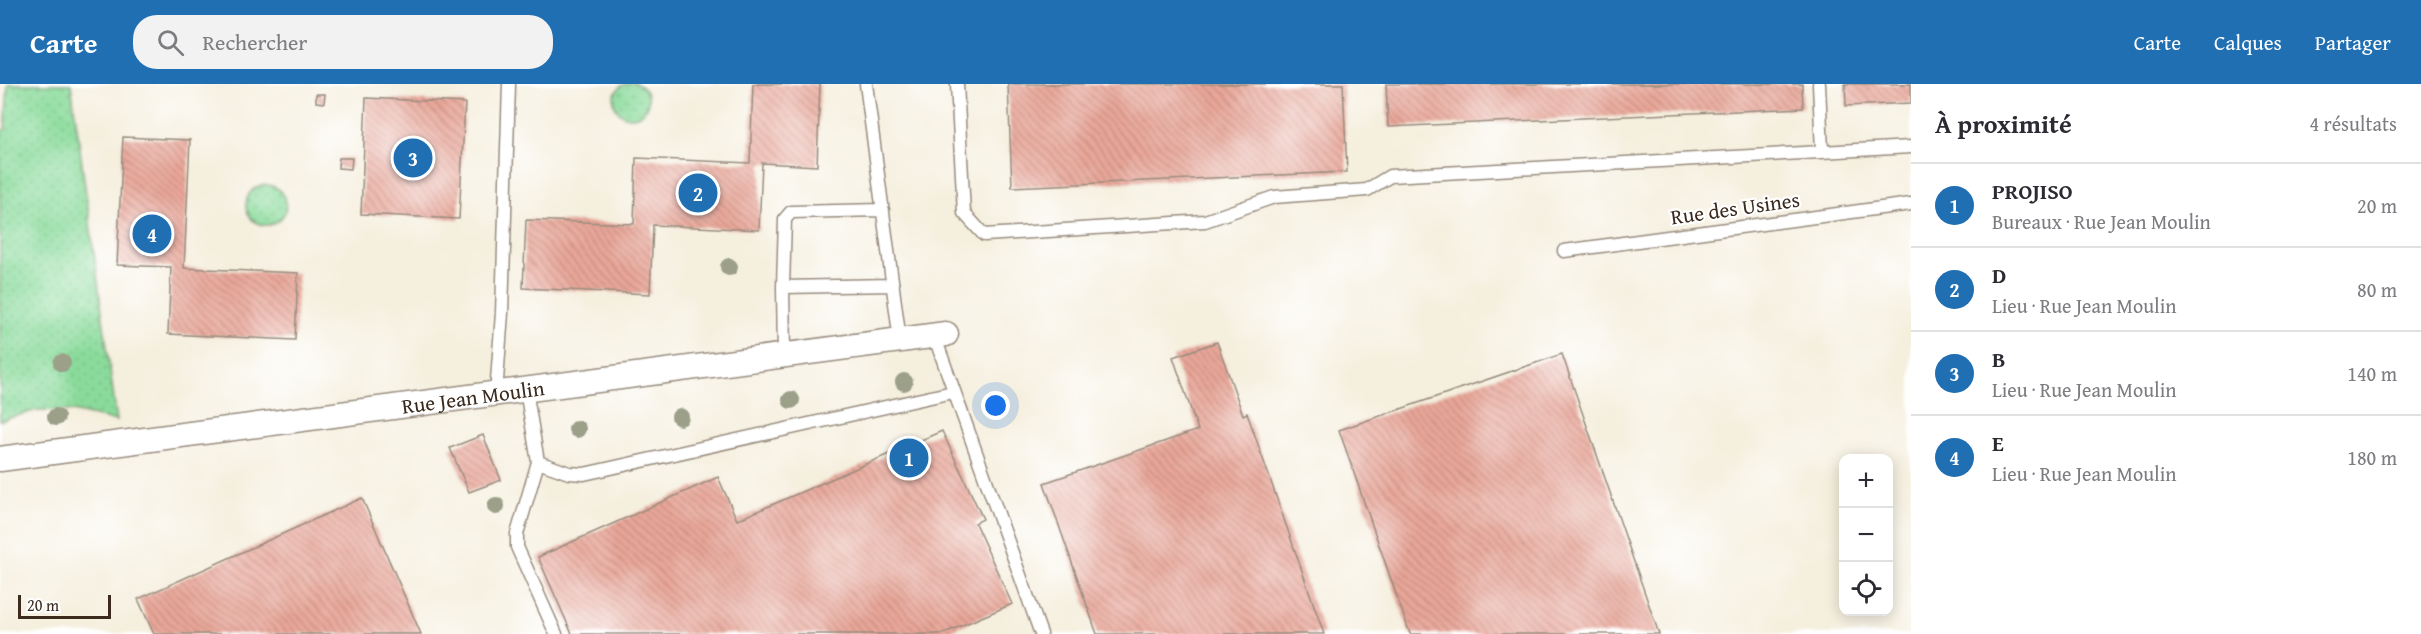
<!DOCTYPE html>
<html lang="fr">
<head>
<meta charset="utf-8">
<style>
	body { margin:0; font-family:"Gentium Book Plus",serif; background:#f2f2f3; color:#2b2b33 }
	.controls { position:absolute; right:18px; bottom:18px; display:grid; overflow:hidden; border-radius:12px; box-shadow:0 3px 15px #0003 }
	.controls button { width:54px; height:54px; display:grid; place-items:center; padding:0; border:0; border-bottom:2px solid #e1e1e2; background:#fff; color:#2b2b33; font:30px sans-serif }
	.scale { position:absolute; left:18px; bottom:15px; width:93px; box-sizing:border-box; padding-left:6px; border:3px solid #3b2a1e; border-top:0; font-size:16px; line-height:21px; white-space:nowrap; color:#3b2a1e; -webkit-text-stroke:4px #fff; paint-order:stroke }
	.you { position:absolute; left:996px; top:322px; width:21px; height:21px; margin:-15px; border:4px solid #fff; border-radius:50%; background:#1a73e8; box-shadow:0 0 0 9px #1a73e833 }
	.badge { display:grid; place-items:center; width:39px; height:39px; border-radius:50%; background:#1f6fb2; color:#fff; font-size:20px; font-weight:700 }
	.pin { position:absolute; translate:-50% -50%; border:3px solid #fff; box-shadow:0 2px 6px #0006 }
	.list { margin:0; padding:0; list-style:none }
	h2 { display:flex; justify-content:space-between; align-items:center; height:78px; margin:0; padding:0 24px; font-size:26px }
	h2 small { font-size:20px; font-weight:400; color:#7c7c81 }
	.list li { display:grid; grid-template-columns:39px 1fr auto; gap:18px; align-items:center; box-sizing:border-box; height:84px; padding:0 24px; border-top:2px solid #e1e1e2 }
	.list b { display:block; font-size:22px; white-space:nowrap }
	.list p { margin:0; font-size:20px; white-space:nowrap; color:#7c7c81 }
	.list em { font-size:20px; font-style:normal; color:#7c7c81 }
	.icon { flex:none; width:33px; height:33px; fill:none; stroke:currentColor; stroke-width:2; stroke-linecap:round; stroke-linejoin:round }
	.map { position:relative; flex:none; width:1911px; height:550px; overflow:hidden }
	header { display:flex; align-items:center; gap:36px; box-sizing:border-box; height:84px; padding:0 30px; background:#1f6fb2; color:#fff }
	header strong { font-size:28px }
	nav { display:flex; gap:33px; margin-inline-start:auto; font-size:21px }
	.search { width:420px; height:54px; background:#f2f2f3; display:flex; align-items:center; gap:15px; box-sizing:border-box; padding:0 21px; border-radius:24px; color:#7c7c81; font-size:22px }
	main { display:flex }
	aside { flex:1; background:#fff }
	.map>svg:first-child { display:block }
	.grass { fill:url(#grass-dots); stroke:#62825c; stroke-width:1.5 }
	.building { fill:url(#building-back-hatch) }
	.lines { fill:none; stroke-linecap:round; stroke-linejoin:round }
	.lane-casing { stroke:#988c7e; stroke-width:15 }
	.street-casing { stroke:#988c7e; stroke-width:27 }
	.lane { stroke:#fff; stroke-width:12 }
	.street { stroke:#fff; stroke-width:24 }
	.tree { fill:#9ca089 }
	.labels { text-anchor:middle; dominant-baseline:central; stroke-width:4.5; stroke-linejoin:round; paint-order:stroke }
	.street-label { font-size:21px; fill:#3b2a1e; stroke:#fff }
</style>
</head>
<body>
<header>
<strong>Carte</strong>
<div class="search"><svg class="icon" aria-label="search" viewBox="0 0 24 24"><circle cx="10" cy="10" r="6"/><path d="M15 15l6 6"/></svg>Rechercher</div>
<nav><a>Carte</a><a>Calques</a><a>Partager</a></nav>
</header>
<main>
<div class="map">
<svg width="1911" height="550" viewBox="0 0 1911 550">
	<defs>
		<pattern id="grass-dots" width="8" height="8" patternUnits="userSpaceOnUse" patternTransform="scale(1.5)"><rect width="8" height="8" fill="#8adb9b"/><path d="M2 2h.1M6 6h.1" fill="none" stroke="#78bc85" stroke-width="1.8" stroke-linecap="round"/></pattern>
		<pattern id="building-back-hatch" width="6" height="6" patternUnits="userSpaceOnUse" patternTransform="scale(1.5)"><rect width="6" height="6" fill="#eaa79a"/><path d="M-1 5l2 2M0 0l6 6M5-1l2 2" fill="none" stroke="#bf887d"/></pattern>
	</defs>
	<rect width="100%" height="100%" fill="#fff"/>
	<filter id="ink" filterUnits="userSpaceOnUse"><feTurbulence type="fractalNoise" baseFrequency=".0167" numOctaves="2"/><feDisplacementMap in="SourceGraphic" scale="12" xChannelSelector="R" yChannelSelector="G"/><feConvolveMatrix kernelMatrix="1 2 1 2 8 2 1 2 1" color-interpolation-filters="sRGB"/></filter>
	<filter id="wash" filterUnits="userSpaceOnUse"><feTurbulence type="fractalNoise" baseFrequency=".008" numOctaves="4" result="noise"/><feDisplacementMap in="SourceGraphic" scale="24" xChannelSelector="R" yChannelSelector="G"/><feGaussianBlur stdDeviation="1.35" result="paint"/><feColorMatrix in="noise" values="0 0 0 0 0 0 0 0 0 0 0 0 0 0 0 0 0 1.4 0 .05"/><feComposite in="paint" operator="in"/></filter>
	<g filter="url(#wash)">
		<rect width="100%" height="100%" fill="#f5efde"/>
		<path class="grass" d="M614 16a17 17 0 1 1 34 0a17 17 0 1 1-34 0Z
			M8,0H71L117,337L73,327L37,326L0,337V47L5,46Z
			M246 121a20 20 0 1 1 40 0a20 20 0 1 1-40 0Z"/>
		<g id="blocks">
			<path class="building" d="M753,0H820L817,82L762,79L759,146L653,141L650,210L523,204L526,136L634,140L636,74L750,79Z
				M1008,0H1343L1347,88L1012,103Z
				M1386,0H1802L1803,24L1388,43Z
				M1845,0H1911V19L1846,22Z
				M316,10H325L324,19L316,18Z
				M366,14L465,19L459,135L361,130Z
				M123,53L190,56L184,184L298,189L295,256L168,250L171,183L117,181Z
				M339,74H352L351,85L338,84Z
				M1217,258L1243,331L1247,329L1324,550H1097L1044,399L1198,346L1173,273Z
				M1562,270L1659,550H1410L1339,346Z
				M942,347L983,435L975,439L1012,520L942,550H572L538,473L718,393L737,436Z
				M483,351L501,396L469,408L450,364Z
				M362,414L421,550H154L138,515Z"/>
		</g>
	</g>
	<g filter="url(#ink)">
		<use href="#blocks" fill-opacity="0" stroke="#988c7e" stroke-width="1.5"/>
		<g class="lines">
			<defs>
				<path id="lane" d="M866,0L900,257
					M957,0L964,129L984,151L1205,137L1274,113L1367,106L1390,92L1911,63
					M1819,0L1822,68
					M883,126L791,128L785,135L783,203L893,201
					M1564,167L1911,120
					M783,203L784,272
					M934,251L1041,550
					M526,306L538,378L517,450V463L556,550
					M496,310L502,229L509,0
					M538,378L569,389L584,390L953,308"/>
				<g id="street">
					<path id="s1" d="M0,375L946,250"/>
				</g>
			</defs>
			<use href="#lane" class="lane-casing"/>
			<use href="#street" class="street-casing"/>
			<use href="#lane" class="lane"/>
			<use href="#street" class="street"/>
		</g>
		<g class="tree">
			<circle cx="729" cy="183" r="9"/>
			<circle cx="62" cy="279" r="9"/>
			<circle cx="904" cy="298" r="9"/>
			<circle cx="791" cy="316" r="9"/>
			<circle cx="56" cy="333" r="9"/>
			<circle cx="680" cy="333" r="9"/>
			<circle cx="577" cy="345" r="9"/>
			<circle cx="496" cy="422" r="9"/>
		</g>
	</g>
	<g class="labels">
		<g class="street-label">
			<text transform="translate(1735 124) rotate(-8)">Rue des Usines</text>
			<text stroke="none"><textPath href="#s1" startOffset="477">Rue Jean Moulin</textPath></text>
		</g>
	</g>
</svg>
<div class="controls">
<button>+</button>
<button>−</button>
<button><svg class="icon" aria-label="locate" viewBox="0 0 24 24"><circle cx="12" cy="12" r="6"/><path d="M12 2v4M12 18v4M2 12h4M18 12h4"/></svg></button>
</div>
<div class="scale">20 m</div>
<div class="you"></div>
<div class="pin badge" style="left:909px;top:374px">1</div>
<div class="pin badge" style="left:698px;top:109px">2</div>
<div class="pin badge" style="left:413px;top:74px">3</div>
<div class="pin badge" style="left:152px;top:150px">4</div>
</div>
<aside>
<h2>À proximité<small>4 résultats</small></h2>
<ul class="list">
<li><span class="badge">1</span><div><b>PROJISO</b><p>Bureaux · Rue Jean Moulin</p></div><em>20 m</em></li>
<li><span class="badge">2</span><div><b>D</b><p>Lieu · Rue Jean Moulin</p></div><em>80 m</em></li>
<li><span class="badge">3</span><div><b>B</b><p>Lieu · Rue Jean Moulin</p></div><em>140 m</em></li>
<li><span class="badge">4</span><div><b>E</b><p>Lieu · Rue Jean Moulin</p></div><em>180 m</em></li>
</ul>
</aside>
</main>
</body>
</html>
